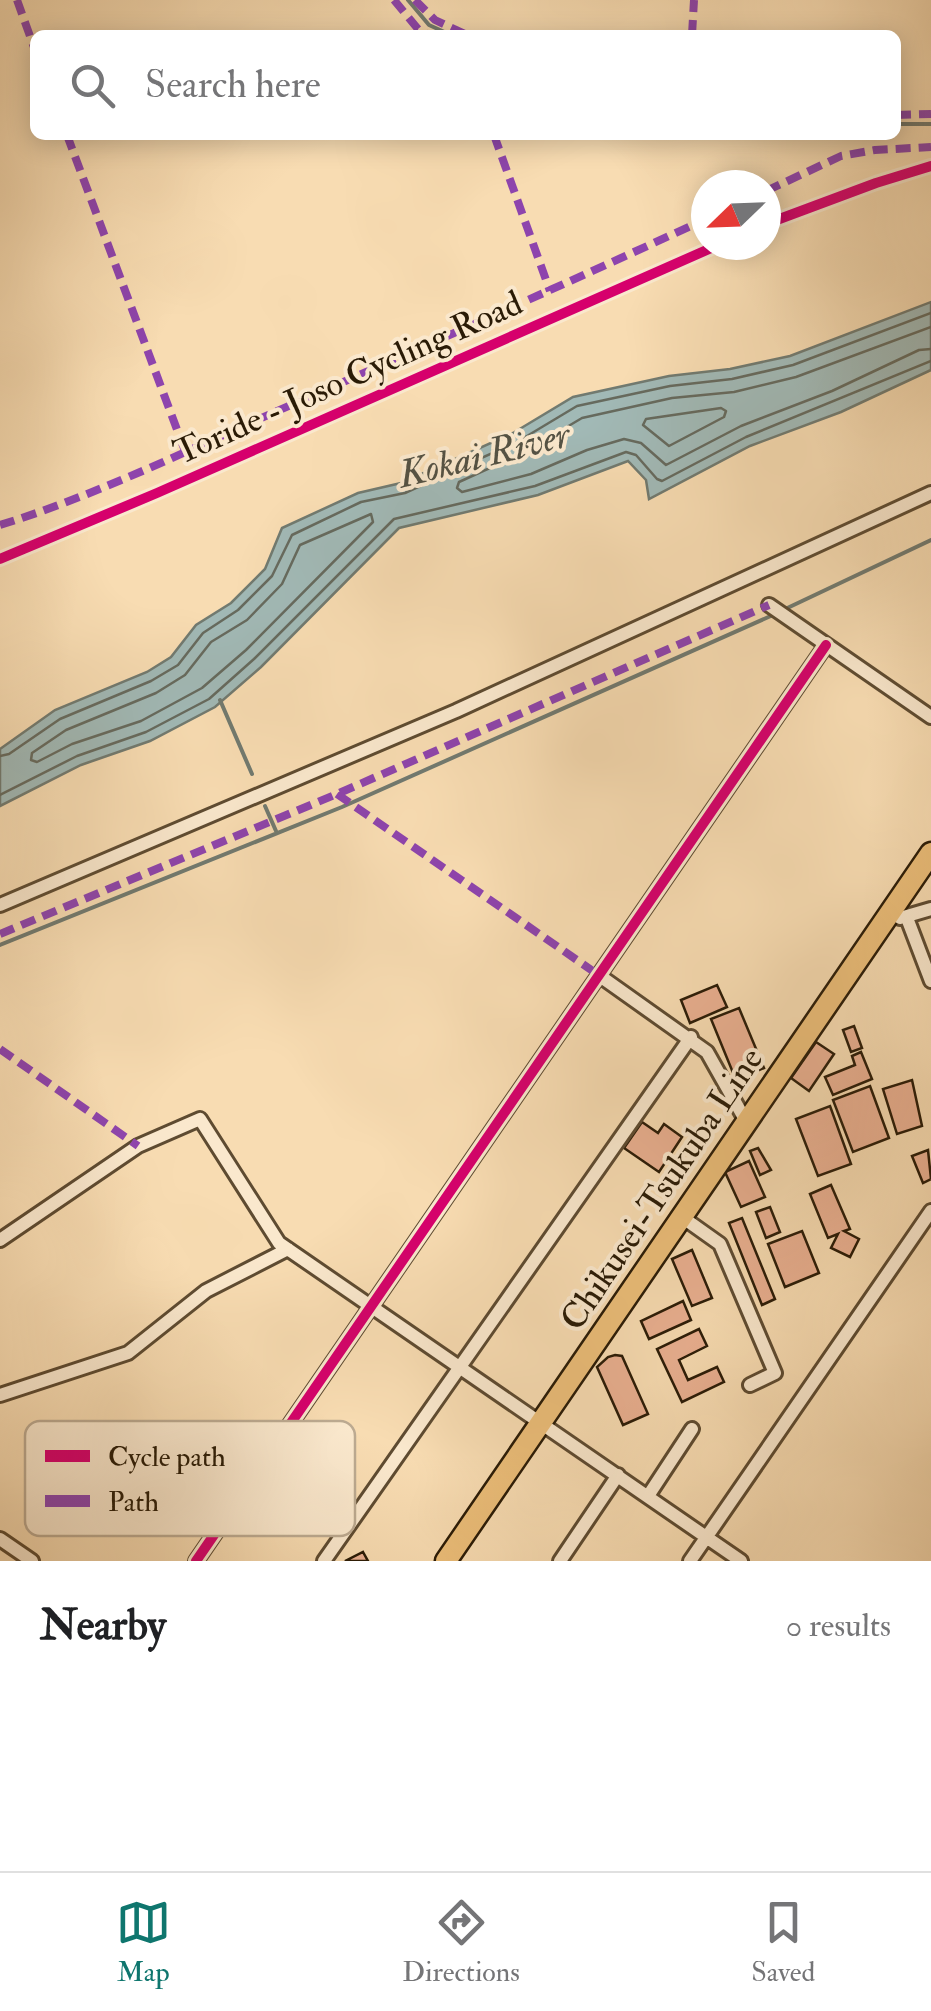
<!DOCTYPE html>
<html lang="en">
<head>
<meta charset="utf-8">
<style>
	body { margin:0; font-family:"IM FELL Double Pica",serif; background:#f6f6f6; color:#202124 }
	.compass { position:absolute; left:691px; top:170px; width:90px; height:90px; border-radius:50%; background:#fff; box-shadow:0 5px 25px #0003; rotate:247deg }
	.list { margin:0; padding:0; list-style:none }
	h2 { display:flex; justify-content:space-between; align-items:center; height:130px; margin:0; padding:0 40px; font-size:42px }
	h2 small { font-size:32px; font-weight:400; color:#757577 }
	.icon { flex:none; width:55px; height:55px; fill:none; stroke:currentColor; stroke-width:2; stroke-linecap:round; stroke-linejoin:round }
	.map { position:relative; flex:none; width:931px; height:1561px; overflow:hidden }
	.search { position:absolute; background:#fff; box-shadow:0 5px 25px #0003; left:30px; right:30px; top:30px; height:110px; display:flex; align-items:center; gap:25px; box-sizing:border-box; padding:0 35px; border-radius:15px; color:#757577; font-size:38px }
	.sheet { height:310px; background:#fff }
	nav { display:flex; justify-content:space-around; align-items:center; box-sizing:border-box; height:140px; border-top:2px solid #e0e0e0; background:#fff; font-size:28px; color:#757577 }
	nav a { display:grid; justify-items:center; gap:5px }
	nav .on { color:#0f766e }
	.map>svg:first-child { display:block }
	.water { fill:#a1b9b6; stroke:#717a70; stroke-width:2.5 }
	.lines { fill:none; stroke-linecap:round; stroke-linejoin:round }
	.shore { stroke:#666a5e; stroke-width:2.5 }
	.stream { stroke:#717a70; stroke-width:4 }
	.building { fill:#eab091; stroke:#2a1b06; stroke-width:2.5 }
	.minor-casing { stroke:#5e4b31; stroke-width:18 }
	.primary-casing { stroke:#2a1b06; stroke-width:25 }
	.minor { stroke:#fae8cd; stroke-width:12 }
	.primary { stroke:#ecbe79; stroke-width:20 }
	.quiet { stroke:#8e44ad; stroke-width:8; stroke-dasharray:15 8; stroke-linecap:butt }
	.cycleway-casing { stroke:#fae8cd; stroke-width:16 }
	.cycleway { stroke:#d6006c; stroke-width:10 }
	.labels { text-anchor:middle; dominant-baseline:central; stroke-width:8; stroke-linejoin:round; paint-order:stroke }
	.street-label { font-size:35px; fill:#2a1b06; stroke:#fae8cd }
	.water-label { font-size:38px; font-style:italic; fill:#545244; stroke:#fae8cd }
	.key { fill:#fae8cd; stroke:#bcaa91; stroke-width:2.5 }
	.key-label { font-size:28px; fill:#2a1b06 }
</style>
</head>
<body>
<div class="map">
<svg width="931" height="1561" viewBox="0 0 931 1561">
	<rect width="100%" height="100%" fill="#f8dcb2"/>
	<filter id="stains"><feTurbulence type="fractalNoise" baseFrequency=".002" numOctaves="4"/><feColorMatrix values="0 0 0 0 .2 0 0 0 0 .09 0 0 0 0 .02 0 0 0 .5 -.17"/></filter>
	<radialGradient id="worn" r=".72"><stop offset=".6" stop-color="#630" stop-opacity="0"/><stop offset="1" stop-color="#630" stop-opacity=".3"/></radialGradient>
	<path class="water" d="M931,302V370L841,412L750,446L649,499L646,480L628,461L538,495L399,528L261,667L215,707L150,741L81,765L0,806V749L55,710L147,672L171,657L196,625L231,603L265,569L282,528L358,493L401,483L453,460L513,433L573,397L669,376L730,369L790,356Z"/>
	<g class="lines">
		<path class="shore" d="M931,327L796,377L734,392L672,398L582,418L523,453L459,482L457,488L462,492L531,474L587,450L624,439L641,443L666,465L741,426L832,391L919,350L931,349
			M721,408L726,411L724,417L669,446L643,425L646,419Z
			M371,514L373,522L246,650L202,688L141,721L72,744L37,762L31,760L32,753L66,730L156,693L185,675L211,642L247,620L282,584L300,545Z
			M0,756L9,754L60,719L151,681L178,665L203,633L238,610L272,576L292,535L361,502L405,493L457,469L517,442L577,406L670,386L732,379L793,365L931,313
			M0,795L77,756L146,732L209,699L254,659L394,519L535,486L626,452L636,455L657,479L662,481L746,437L931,361"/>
		<path class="stream" d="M408,0L429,25L451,35
			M896,124H931
			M781,611L931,540
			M220,700L252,774
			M265,806L276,831
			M0,945L342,807L773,615"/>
	</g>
	<path class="building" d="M717,985L727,1007L690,1023L681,1000Z
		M739,1008L764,1068L736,1080L711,1019Z
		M854,1026L862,1048L851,1052L843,1030Z
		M816,1042L834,1054L809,1091L791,1078Z
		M861,1052L872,1079L833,1095L825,1077L855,1065L852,1056Z
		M912,1080L922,1126L897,1134L883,1089Z
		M870,1086L889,1138L853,1152L833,1100Z
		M830,1106L851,1164L818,1176L796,1119Z
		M642,1122L658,1133L664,1124L682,1137L659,1172L624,1148Z
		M758,1148L771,1170L760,1175L750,1151Z
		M928,1150L931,1179L923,1183L912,1156Z
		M749,1161L765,1197L741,1207L725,1172Z
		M831,1185L850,1229L844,1231L859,1239L850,1257L831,1248L838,1234L828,1238L810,1194Z
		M770,1207L780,1232L766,1238L756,1212Z
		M742,1218L775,1299L762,1305L729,1223Z
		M802,1231L819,1273L785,1287L768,1244Z
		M692,1250L712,1298L692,1306L672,1259Z
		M683,1301L691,1320L649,1339L641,1321Z
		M699,1329L707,1346L679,1360L688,1380L717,1367L724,1382L682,1402L657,1349Z
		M615,1355L622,1356L648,1414L623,1425L597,1367L608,1357Z
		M363,1552L368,1561H345Z"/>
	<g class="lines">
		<defs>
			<path id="minor" d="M769,605L931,717
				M0,905L456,711L931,493
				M900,918L931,909
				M907,918L931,981
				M600,976L707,1052L747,1123
				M682,1217L720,1244L775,1373L750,1385
				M0,1240L138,1146L200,1119L279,1243L741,1561
				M0,1395L128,1353L206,1291L288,1249
				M648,1496L692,1429
				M0,1539L32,1561
				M196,1561L826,645
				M324,1561L691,1037
				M560,1561L618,1475
				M690,1561L931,1211"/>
			<path id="primary" d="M446,1561L931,853"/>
		</defs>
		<use href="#minor" class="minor-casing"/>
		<use href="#primary" class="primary-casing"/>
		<use href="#minor" class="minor"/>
		<use href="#primary" class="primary"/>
		<path class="quiet" d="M17,0L35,50
			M394,0L418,29L428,35
			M415,0L435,20L467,35
			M692,35L694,0
			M896,115L931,114
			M67,135L185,451
			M494,135L550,291
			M766,191L841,156L875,150L931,147
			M0,525C94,496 184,452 275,412C419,349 563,285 706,219
			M337,794L600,976
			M0,934L337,794L769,605
			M0,1049L138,1146"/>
		<defs>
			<path id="cycleway" d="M766,224L876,183L931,166
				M0,559L157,493L718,245
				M196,1561L826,645"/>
		</defs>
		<use href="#cycleway" class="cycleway-casing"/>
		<use href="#cycleway" class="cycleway"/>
	</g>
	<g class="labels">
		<g class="street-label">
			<text transform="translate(348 378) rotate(-24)">Toride - Joso Cycling Road</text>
			<text transform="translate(662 1189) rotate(-56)">Chikusei-Tsukuba Line</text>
		</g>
		<g class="water-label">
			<text transform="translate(484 455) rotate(-14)">Kokai River</text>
		</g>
	</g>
	<rect x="25" y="1421" width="330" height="115" rx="15" class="key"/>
	<rect x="45" y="1450" width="45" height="12" fill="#d6006c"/>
	<rect x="45" y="1495" width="45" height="12" fill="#8e44ad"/>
	<g class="key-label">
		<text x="108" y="1466">Cycle path</text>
		<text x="108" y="1511">Path</text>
	</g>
	<rect width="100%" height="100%" filter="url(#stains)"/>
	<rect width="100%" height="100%" fill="url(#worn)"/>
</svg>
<svg class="compass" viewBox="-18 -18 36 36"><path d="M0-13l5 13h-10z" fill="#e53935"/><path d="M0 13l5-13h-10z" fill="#757577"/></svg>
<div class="search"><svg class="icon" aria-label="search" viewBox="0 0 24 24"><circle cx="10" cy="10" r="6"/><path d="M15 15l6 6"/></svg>Search here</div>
</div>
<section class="sheet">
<h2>Nearby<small>0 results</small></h2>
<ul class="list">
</ul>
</section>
<nav>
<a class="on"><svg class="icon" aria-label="map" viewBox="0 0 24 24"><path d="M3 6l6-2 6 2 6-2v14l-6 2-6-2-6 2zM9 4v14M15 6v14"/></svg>Map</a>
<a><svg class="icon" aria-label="directions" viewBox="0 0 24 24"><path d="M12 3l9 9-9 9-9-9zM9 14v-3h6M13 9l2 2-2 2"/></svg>Directions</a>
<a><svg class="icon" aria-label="saved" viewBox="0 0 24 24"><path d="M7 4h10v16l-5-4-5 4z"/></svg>Saved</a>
</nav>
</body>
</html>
